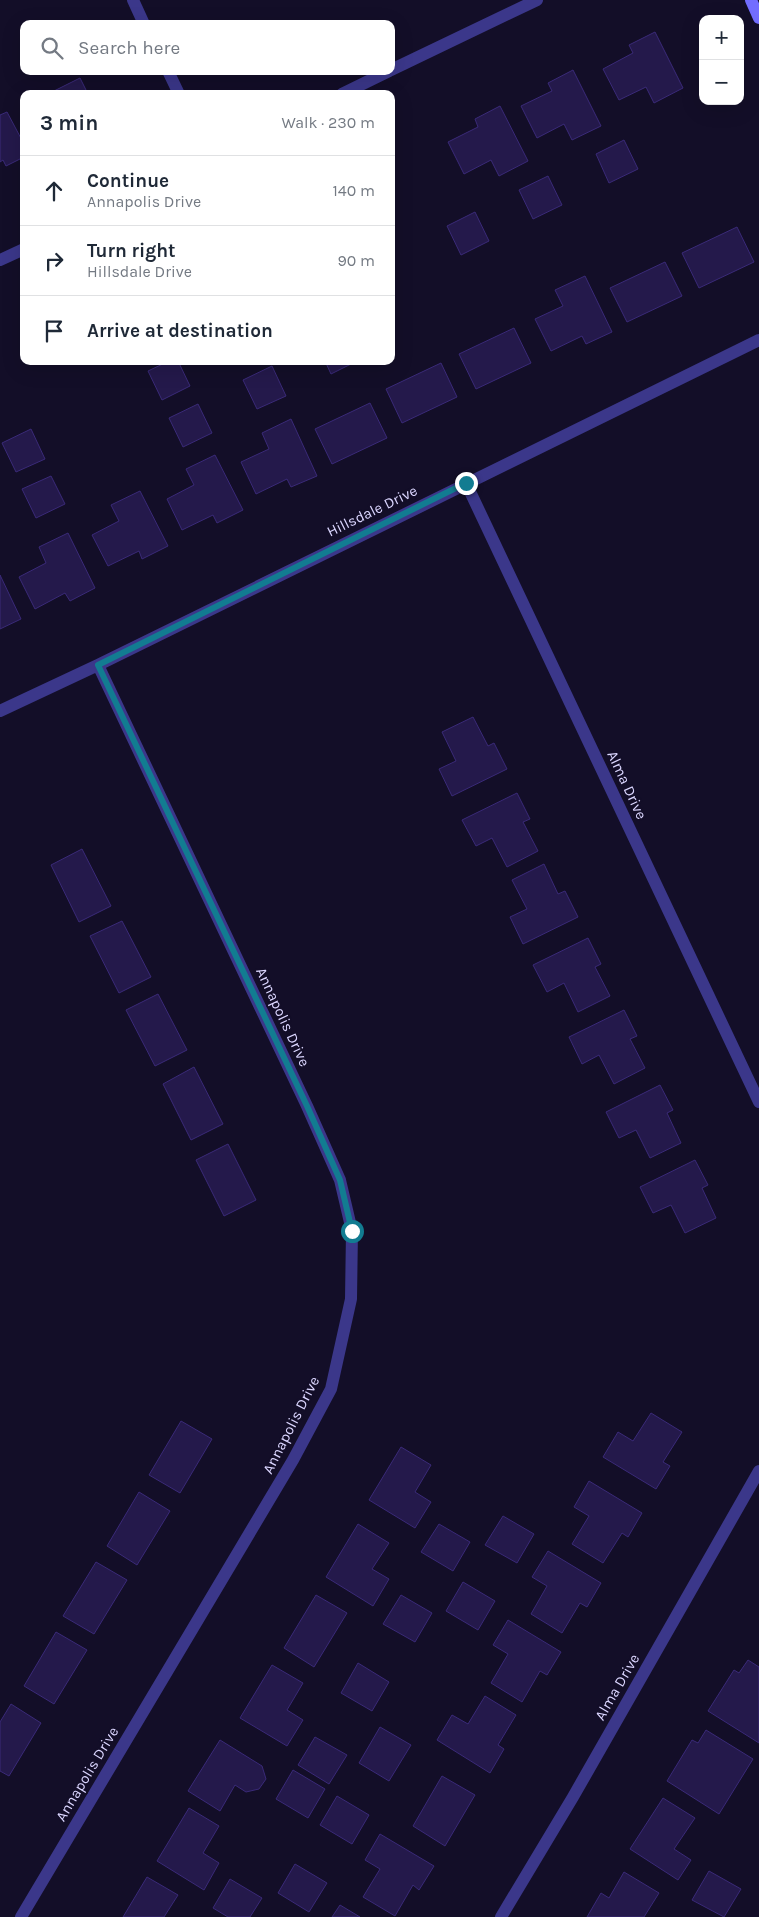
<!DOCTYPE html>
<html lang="en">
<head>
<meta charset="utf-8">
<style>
	body { margin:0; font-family:Karla,sans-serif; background:#f6f6f7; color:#1f2937 }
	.controls { position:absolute; right:15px; top:15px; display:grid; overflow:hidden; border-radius:10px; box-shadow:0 5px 20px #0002 }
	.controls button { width:45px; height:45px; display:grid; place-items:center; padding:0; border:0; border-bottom:1px solid #e0e1e3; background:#fff; color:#1f2937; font:25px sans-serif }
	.stop { position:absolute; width:15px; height:15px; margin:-11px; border:4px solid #127c91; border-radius:50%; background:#fff }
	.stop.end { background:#127c91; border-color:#fff; box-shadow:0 1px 5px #0008 }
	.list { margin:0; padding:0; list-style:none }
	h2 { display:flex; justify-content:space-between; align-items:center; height:65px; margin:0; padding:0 20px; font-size:21px }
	h2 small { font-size:16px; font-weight:400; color:#747a83 }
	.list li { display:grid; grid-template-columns:32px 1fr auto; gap:15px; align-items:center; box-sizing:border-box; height:70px; padding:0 20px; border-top:1px solid #e0e1e3 }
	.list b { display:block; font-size:19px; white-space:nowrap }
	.list p { margin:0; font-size:16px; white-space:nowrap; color:#747a83 }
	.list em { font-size:16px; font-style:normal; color:#747a83 }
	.icon { flex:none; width:28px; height:28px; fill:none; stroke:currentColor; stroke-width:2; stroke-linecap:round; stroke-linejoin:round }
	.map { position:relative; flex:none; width:759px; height:1917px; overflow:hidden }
	.search { position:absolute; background:#fff; box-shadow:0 5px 20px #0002; left:20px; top:20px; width:375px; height:55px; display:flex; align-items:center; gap:12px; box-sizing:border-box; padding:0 18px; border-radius:10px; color:#747a83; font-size:19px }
	.panel { position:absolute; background:#fff; box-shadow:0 5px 20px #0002; left:20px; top:90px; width:375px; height:275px; border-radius:10px }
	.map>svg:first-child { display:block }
	.building { fill:#24194b; stroke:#3a2a78 }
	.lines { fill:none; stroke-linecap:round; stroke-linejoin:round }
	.street { stroke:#3b378a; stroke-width:12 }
	.secondary { stroke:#726dff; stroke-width:12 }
	.route { stroke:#127c91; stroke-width:6 }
	.labels { text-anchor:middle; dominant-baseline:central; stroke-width:4; stroke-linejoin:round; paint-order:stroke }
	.street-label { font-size:15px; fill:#dbd6ff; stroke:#130e28 }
</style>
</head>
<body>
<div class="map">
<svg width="759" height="1917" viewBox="0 0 759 1917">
	<rect width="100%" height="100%" fill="#130e28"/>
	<path class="building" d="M655,32L683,88L654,103L646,87L619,100L603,69L633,53L629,45Z
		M573,70L601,126L572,140L564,124L537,138L521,106L552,91L548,83Z
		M80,78L88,94H48Z
		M500,106L528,161L499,176L491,160L464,174L448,142L478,127L475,119Z
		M7,112L24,144V157L6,166L3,160L0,162V115Z
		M624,140L638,169L609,183L596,154Z
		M548,176L562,205L533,219L519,190Z
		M475,212L489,241L461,255L447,226Z
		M737,227L754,262L699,288L682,253Z
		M665,262L682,296L627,322L610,288Z
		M585,276L612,332L586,344L582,336L551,351L535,319L563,306L555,290Z
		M514,328L531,363L476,389L459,354Z
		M169,361H178L190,386L162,400L148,371Z
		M325,361H357L331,374Z
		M441,363L457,397L402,423L386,389Z
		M272,366L286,396L257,409L243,380Z
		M370,403L387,438L332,464L315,429Z
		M198,404L212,433L183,447L169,418Z
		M291,419L317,476L291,487L287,479L256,494L241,462L269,449L262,433Z
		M31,429L45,459L16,472L2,443Z
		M215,455L243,510L217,523L213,515L182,530L167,499L194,485L186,469Z
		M51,476L65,504L36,518L22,489Z
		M140,491L168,546L142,559L139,551L108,566L92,535L119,521L111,505Z
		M68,533L95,588L70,601L65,593L35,609L19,577L46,563L39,547Z
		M0,575L21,619L0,629Z
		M473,717L488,746L494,743L507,769L452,796L439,769L456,761L442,732Z
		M517,793L530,819L523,822L538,851L507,867L492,838L476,846L462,820Z
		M82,849L111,906L79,922L51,865Z
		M544,864L558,894L565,891L578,917L523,944L510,917L527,909L512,880Z
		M122,921L151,977L119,993L90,936Z
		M588,938L601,964L595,967L610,996L578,1012L564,983L547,992L533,965Z
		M158,994L187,1050L155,1066L126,1010Z
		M624,1010L637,1036L630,1039L645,1068L614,1084L599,1055L582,1064L569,1037Z
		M194,1067L223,1124L191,1140L163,1084Z
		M660,1085L673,1110L667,1113L681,1143L650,1158L636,1130L619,1138L606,1112Z
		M228,1144L256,1200L224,1216L196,1160Z
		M695,1160L708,1185L702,1188L716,1218L685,1233L671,1205L653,1213L640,1187Z
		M651,1413L682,1432L663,1462L670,1466L656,1489L603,1457L618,1432L633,1441Z
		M181,1421L212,1439L180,1493L149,1475Z
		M401,1447L431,1465L415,1492L431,1502L415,1528L369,1500Z
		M589,1481L642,1513L628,1537L622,1533L603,1563L572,1544L589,1516L574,1507Z
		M139,1492L170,1511L137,1565L107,1546Z
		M503,1516L534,1534L517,1563L485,1545Z
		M358,1524L389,1543L372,1569L389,1579L373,1606L326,1577Z
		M439,1524L470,1542L453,1571L421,1552Z
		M548,1551L601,1583L587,1607L580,1603L562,1633L531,1614L547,1586L532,1577Z
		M96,1562L127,1580L94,1634L63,1616Z
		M463,1582L495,1601L478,1630L446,1611Z
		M316,1595L347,1613L314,1667L284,1648Z
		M401,1595L432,1613L415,1642L383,1624Z
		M508,1620L561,1652L547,1675L540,1671L522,1702L491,1683L508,1654L493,1645Z
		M56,1632L87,1650L54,1704L24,1686Z
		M748,1660L759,1667V1743L708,1711L734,1670L739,1673Z
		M358,1663L389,1682L372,1711L341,1693Z
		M272,1665L303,1683L287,1710L303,1720L287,1746L240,1718Z
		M485,1696L516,1715L498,1745L504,1749L490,1773L437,1740L452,1715L468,1724Z
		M11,1704L41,1723L9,1776L0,1771V1722Z
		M380,1727L411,1745L389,1781L359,1763Z
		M706,1730L753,1759L719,1814L667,1781L692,1740L698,1743Z
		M315,1737L347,1755L329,1784L298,1765Z
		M220,1740L262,1766L266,1779L259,1789L246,1792L235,1785L220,1811L188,1791Z
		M293,1770L325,1789L308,1818L276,1799Z
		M442,1776L475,1795L445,1846L413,1826Z
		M337,1796L369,1815L352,1844L320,1825Z
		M663,1798L695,1818L674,1849L691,1860L678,1880L630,1849Z
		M189,1808L219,1826L203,1853L219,1863L204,1890L157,1861Z
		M380,1834L434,1866L419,1890L413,1885L395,1916L363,1897L380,1869L365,1860Z
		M295,1864L327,1883L309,1912L278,1893Z
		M709,1871L741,1889L724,1917L692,1900Z
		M624,1872L659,1893L644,1917H587L601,1893L609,1898Z
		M147,1877L178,1895L164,1917H123Z
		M230,1879L262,1898L250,1917H228L213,1908Z
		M340,1905L360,1917H332Z"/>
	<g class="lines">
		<path class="street" d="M133,0L144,24
			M391,70L537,0
			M168,71L179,94
			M342,94L389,71
			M0,260L24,249
			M466,483L759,1102
			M0,711L98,665L759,340
			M21,1917L293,1460L331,1389L351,1299L352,1231L340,1180L307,1106L98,665
			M501,1917L573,1797L759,1471"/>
		<path class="secondary" d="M751,0L759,18"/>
	</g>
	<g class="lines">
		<path class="route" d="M352,1231L340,1180L307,1106L98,665L466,483"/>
	</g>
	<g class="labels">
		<g class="street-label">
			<text transform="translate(372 511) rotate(-26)">Hillsdale Drive</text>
			<text transform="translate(627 785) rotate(65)">Alma Drive</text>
			<text transform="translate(283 1017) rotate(65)">Annapolis Drive</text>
			<text transform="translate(291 1425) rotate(-63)">Annapolis Drive</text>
			<text transform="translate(617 1687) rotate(-60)">Alma Drive</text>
			<text transform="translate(87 1774) rotate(-59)">Annapolis Drive</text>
		</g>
	</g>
</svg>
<div class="controls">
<button>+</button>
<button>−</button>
</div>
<div class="stop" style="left:352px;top:1231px"></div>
<div class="stop end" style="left:466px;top:483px"></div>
<div class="search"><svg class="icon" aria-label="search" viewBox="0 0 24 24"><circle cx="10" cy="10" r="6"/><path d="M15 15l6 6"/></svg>Search here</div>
<section class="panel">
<h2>3 min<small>Walk · 230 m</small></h2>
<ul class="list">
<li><svg class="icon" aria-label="ahead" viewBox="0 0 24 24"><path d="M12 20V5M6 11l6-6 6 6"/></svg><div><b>Continue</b><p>Annapolis Drive</p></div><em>140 m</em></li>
<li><svg class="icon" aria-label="right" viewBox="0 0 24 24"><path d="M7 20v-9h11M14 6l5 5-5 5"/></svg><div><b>Turn right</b><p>Hillsdale Drive</p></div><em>90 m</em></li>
<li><svg class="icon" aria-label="arrive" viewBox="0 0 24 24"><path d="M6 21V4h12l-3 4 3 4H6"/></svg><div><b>Arrive at destination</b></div></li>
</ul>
</section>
</div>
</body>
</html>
